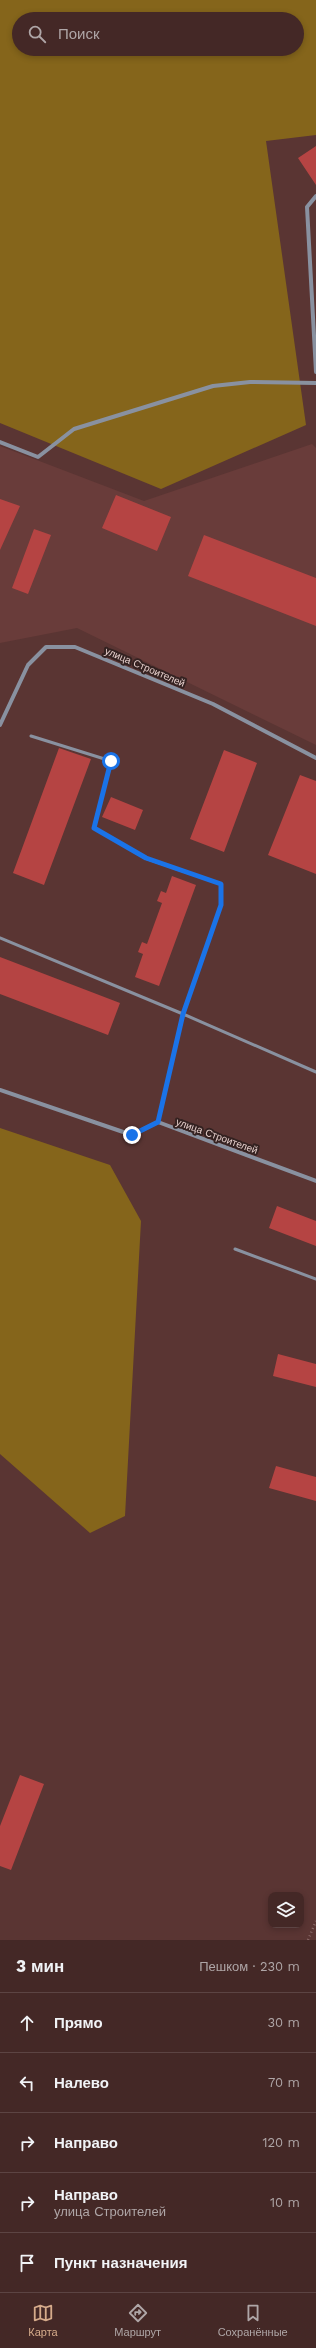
<!DOCTYPE html>
<html lang="ru">
<head>
<meta charset="utf-8">
<style>
	body { margin:0; font-family:"Work Sans",sans-serif; background:#4e3432; color:#f1f3f6 }
	.controls { position:absolute; right:12px; bottom:12px; display:grid; overflow:hidden; border-radius:8px; box-shadow:0 2px 6px #0003 }
	.controls button { width:36px; height:36px; display:grid; place-items:center; padding:0; border:0; border-bottom:1px solid #5c4443; background:#442826; color:#f1f3f6; font:20px sans-serif }
	.stop { position:absolute; width:12px; height:12px; margin:-9px; border:3px solid #1a73e8; border-radius:50%; background:#fff }
	.stop.end { background:#1a73e8; border-color:#fff; box-shadow:0 1px 4px #0008 }
	.list { margin:0; padding:0; list-style:none }
	h2 { display:flex; justify-content:space-between; align-items:center; height:52px; margin:0; padding:0 16px; font-size:17px }
	h2 small { font-size:13px; font-weight:400; color:#afa6a7 }
	.list li { display:grid; grid-template-columns:26px 1fr auto; gap:12px; align-items:center; box-sizing:border-box; height:60px; padding:0 16px; border-top:1px solid #5c4443 }
	.list b { display:block; font-size:15px; white-space:nowrap }
	.list p { margin:0; font-size:13px; white-space:nowrap; color:#afa6a7 }
	.list em { font-size:13px; font-style:normal; color:#afa6a7 }
	.icon { flex:none; width:22px; height:22px; fill:none; stroke:currentColor; stroke-width:2; stroke-linecap:round; stroke-linejoin:round }
	.map { position:relative; flex:none; width:316px; height:1940px; overflow:hidden }
	.search { position:absolute; background:#442826; box-shadow:0 2px 6px #0003; left:12px; right:12px; top:12px; height:44px; display:flex; align-items:center; gap:10px; box-sizing:border-box; padding:0 14px; border-radius:22px; color:#afa6a7; font-size:15px }
	.sheet { height:352px; background:#442826 }
	nav { display:flex; justify-content:space-around; align-items:center; box-sizing:border-box; height:56px; border-top:1px solid #5c4443; background:#442826; font-size:11px; color:#afa6a7 }
	nav a { display:grid; justify-items:center; gap:2px }
	nav .on { color:#d6ab8b }
	.map>svg:first-child { display:block }
	.built { fill:#693c3a }
	.green { fill:#85651b; fill-rule:evenodd }
	.building { fill:#b54443 }
	.lines { fill:none; stroke-linecap:round; stroke-linejoin:round }
	.path { stroke:#8b6a68; stroke-width:2.5; stroke-dasharray:1 3; stroke-linecap:butt }
	.lane { stroke:#8991a0; stroke-width:3 }
	.street { stroke:#8991a0; stroke-width:4 }
	.route { stroke:#1a73e8; stroke-width:5 }
	.labels { text-anchor:middle; dominant-baseline:central; stroke-width:4; stroke-linejoin:round; paint-order:stroke }
	.street-label { font-size:10px; fill:#e7d0cd; stroke:#342221 }
</style>
</head>
<body>
<div class="map">
<svg width="316" height="1940" viewBox="0 0 316 1940">
	<rect width="100%" height="100%" fill="#5a3533"/>
	<path class="built" d="M312,444L316,448V745L77,628L0,643V446L144,501Z"/>
	<path class="green" d="M0,0H316V135L266,141L306,425L161,489L0,423ZM19,19H297V49H19Z
		M0,1128L110,1165L141,1221L125,1516L90,1533L0,1454Z"/>
	<path class="building" d="M316,146V185L298,158Z
		M116,495L171,517L157,551L102,528Z
		M0,499L20,506L0,550Z
		M34,529L51,535L28,594L12,588Z
		M204,535L316,578V626L188,576Z
		M59,748L91,759L44,885L13,873Z
		M224,750L257,763L224,852L190,839Z
		M300,775L316,781V874L268,855Z
		M111,797L143,810L135,830L102,817Z
		M172,876L196,885L159,986L135,977L143,954L138,952L142,942L147,944L162,903L157,901L161,891L166,893Z
		M0,957L120,1003L108,1035L0,994Z
		M277,1206L316,1221V1246L269,1228Z
		M278,1354L316,1364V1387L273,1376Z
		M276,1466L316,1477V1501L269,1488Z
		M20,1775L44,1784L11,1870L0,1866V1826Z"/>
	<g class="lines">
		<path class="path" d="M308,1940L316,1921"/>
		<path class="lane" d="M31,736L111,761L94,828L145,858L221,884V905L183,1014L158,1122
			M0,938L183,1014L316,1072
			M235,1249L316,1279"/>
		<path class="street" d="M316,196L307,207L316,372
			M0,442L38,457L74,429L213,386L250,382L316,383
			M0,725L28,665L46,647H75L213,704L316,758
			M0,1090L132,1135L158,1122L316,1181"/>
	</g>
	<g class="lines">
		<path class="route" d="M111,761L94,828L146,858L221,884V905L183,1014L158,1122L132,1135"/>
	</g>
	<g class="labels">
		<g class="street-label">
			<text transform="translate(145 667) rotate(23)">улица Строителей</text>
			<text transform="translate(217 1136) rotate(20)">улица Строителей</text>
		</g>
	</g>
</svg>
<div class="controls">
<button><svg class="icon" aria-label="layers" viewBox="0 0 24 24"><path d="M12 4l9 5-9 5-9-5zM3 14l9 5 9-5"/></svg></button>
</div>
<div class="stop" style="left:111px;top:761px"></div>
<div class="stop end" style="left:132px;top:1135px"></div>
<div class="search"><svg class="icon" aria-label="search" viewBox="0 0 24 24"><circle cx="10" cy="10" r="6"/><path d="M15 15l6 6"/></svg>Поиск</div>
</div>
<section class="sheet">
<h2>3 мин<small>Пешком · 230 m</small></h2>
<ul class="list">
<li><svg class="icon" aria-label="ahead" viewBox="0 0 24 24"><path d="M12 20V5M6 11l6-6 6 6"/></svg><div><b>Прямо</b></div><em>30 m</em></li>
<li><svg class="icon" aria-label="left" viewBox="0 0 24 24"><path d="M17 20v-9H6M10 6l-5 5 5 5"/></svg><div><b>Налево</b></div><em>70 m</em></li>
<li><svg class="icon" aria-label="right" viewBox="0 0 24 24"><path d="M7 20v-9h11M14 6l5 5-5 5"/></svg><div><b>Направо</b></div><em>120 m</em></li>
<li><svg class="icon" aria-label="right" viewBox="0 0 24 24"><path d="M7 20v-9h11M14 6l5 5-5 5"/></svg><div><b>Направо</b><p>улица Строителей</p></div><em>10 m</em></li>
<li><svg class="icon" aria-label="arrive" viewBox="0 0 24 24"><path d="M6 21V4h12l-3 4 3 4H6"/></svg><div><b>Пункт назначения</b></div></li>
</ul>
</section>
<nav>
<a class="on"><svg class="icon" aria-label="map" viewBox="0 0 24 24"><path d="M3 6l6-2 6 2 6-2v14l-6 2-6-2-6 2zM9 4v14M15 6v14"/></svg>Карта</a>
<a><svg class="icon" aria-label="directions" viewBox="0 0 24 24"><path d="M12 3l9 9-9 9-9-9zM9 14v-3h6M13 9l2 2-2 2"/></svg>Маршрут</a>
<a><svg class="icon" aria-label="saved" viewBox="0 0 24 24"><path d="M7 4h10v16l-5-4-5 4z"/></svg>Сохранённые</a>
</nav>
</body>
</html>
